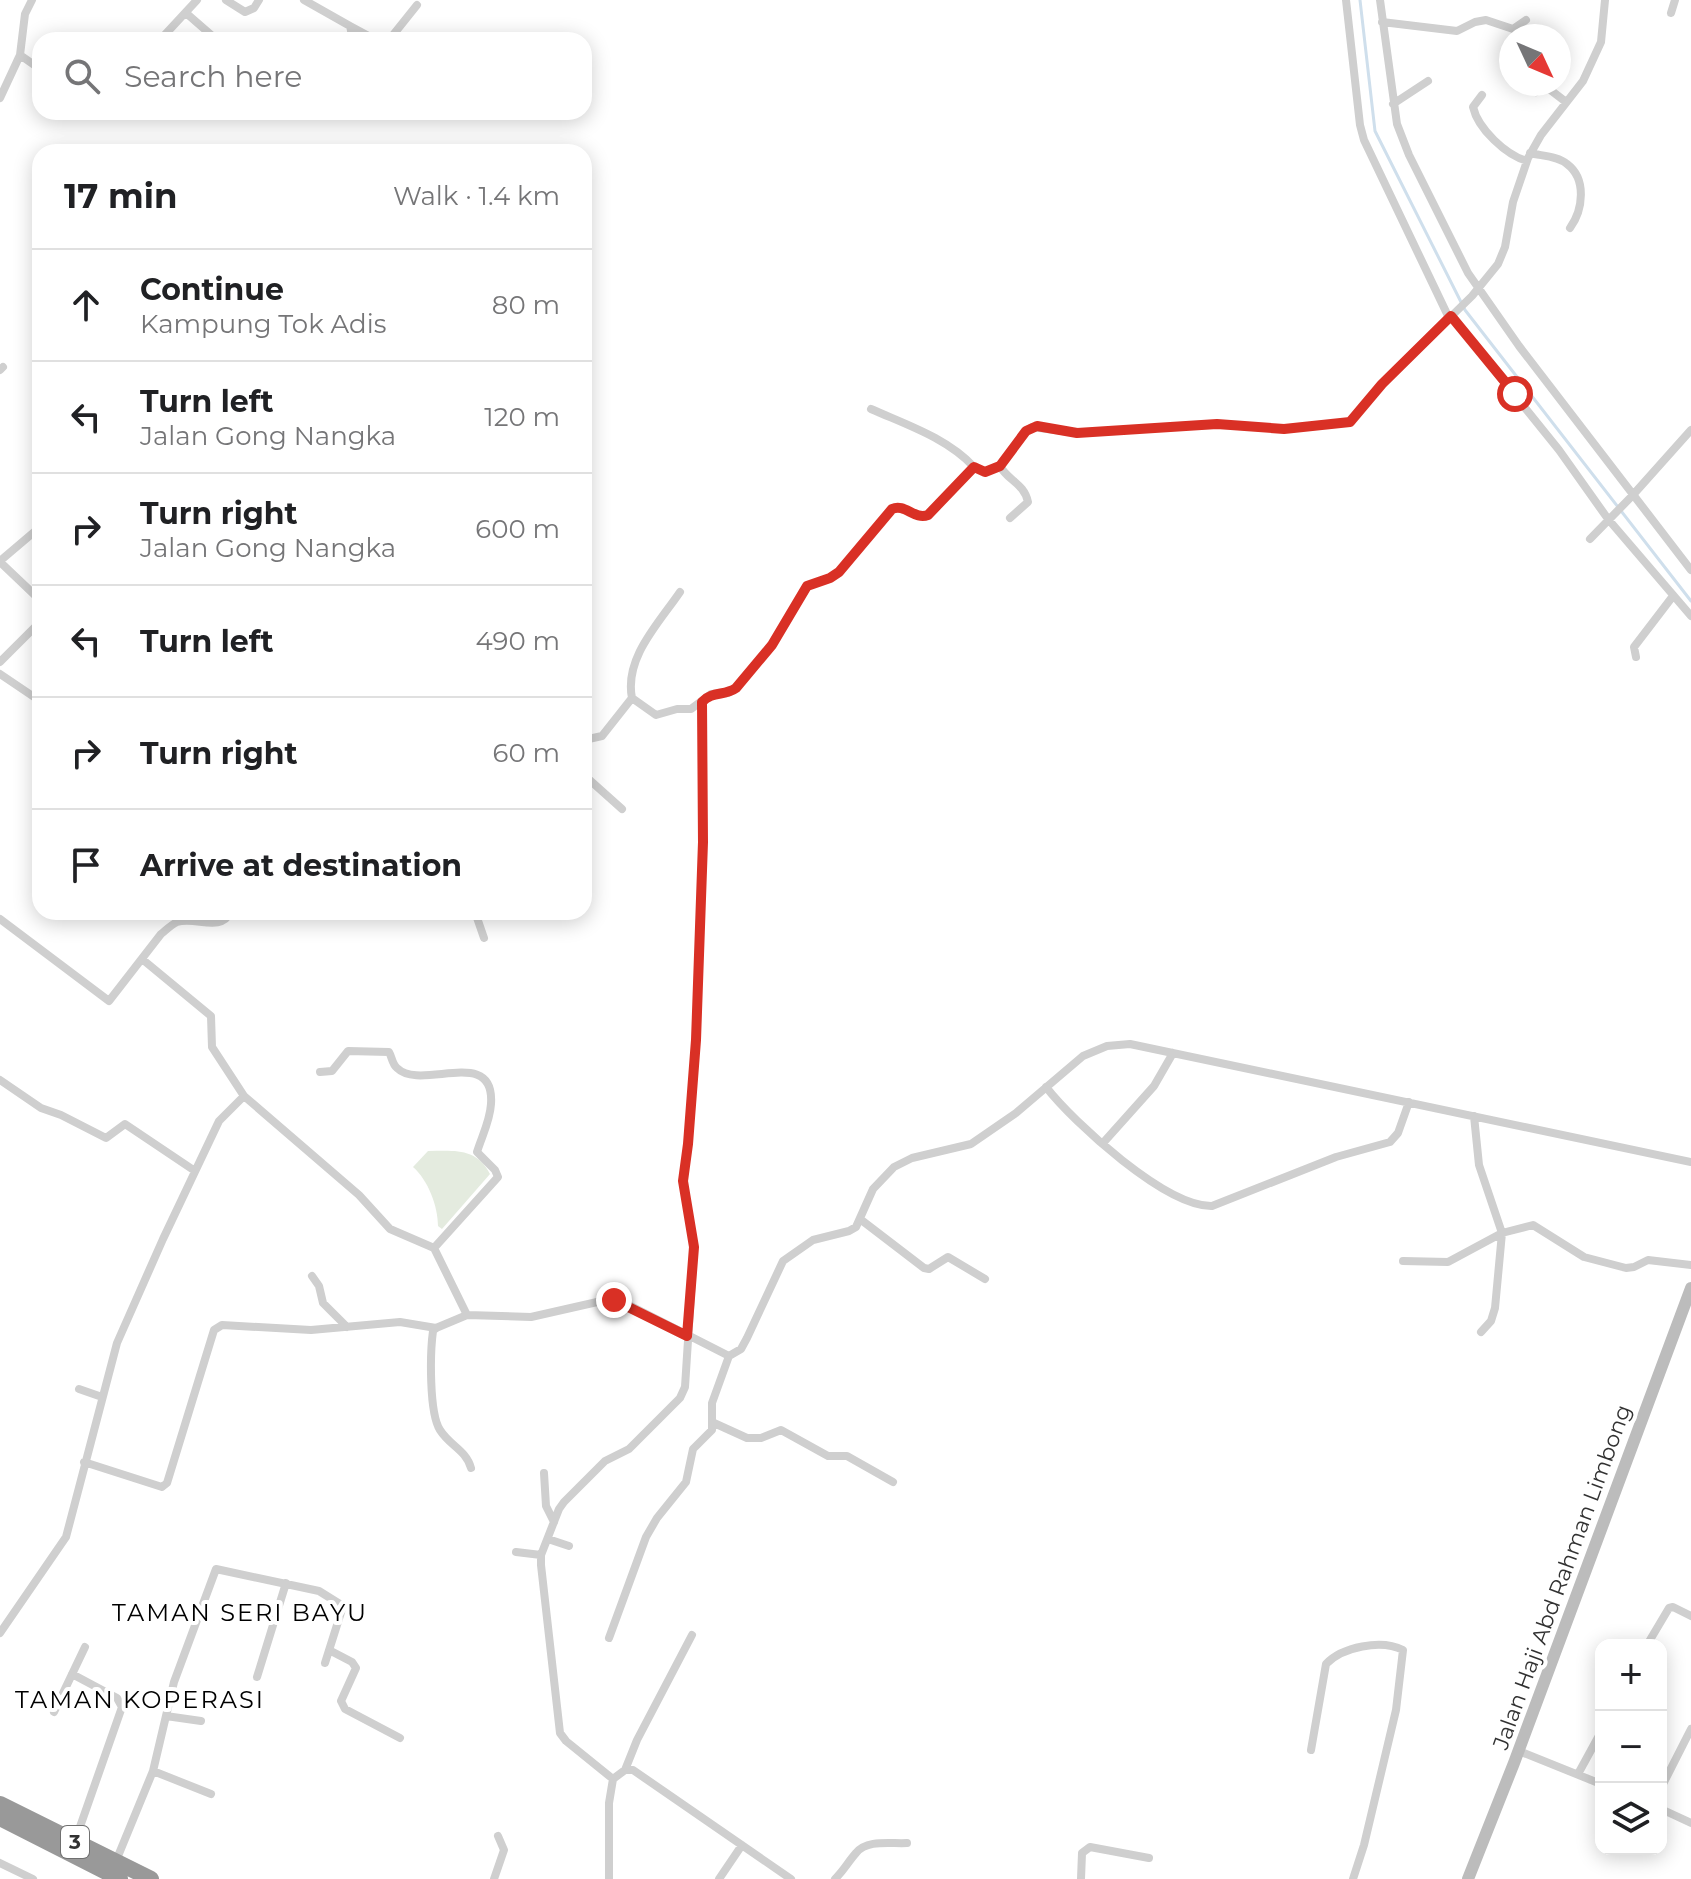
<!DOCTYPE html>
<html lang="en">
<head>
<meta charset="utf-8">
<style>
	body { margin:0; font-family:Montserrat,sans-serif; background:#f2f2f2; color:#202124 }
	.controls { position:absolute; right:24px; bottom:24px; display:grid; overflow:hidden; border-radius:16px; box-shadow:0 4px 20px #0003 }
	.controls button { width:72px; height:72px; display:grid; place-items:center; padding:0; border:0; border-bottom:2px solid #e0e0e0; background:#fff; color:#202124; font:40px sans-serif }
	.compass { position:absolute; left:1499px; top:24px; width:72px; height:72px; border-radius:50%; background:#fff; box-shadow:0 4px 20px #0003; rotate:134deg }
	.stop { position:absolute; width:24px; height:24px; margin:-18px; border:6px solid #d93025; border-radius:50%; background:#fff }
	.stop.end { background:#d93025; border-color:#fff; box-shadow:0 2px 8px #0008 }
	.list { margin:0; padding:0; list-style:none }
	h2 { display:flex; justify-content:space-between; align-items:center; height:104px; margin:0; padding:0 32px; font-size:34px }
	h2 small { font-size:26px; font-weight:400; color:#757577 }
	.list li { display:grid; grid-template-columns:52px 1fr auto; gap:24px; align-items:center; box-sizing:border-box; height:112px; padding:0 32px; border-top:2px solid #e0e0e0 }
	.list b { display:block; font-size:30px; white-space:nowrap }
	.list p { margin:0; font-size:26px; white-space:nowrap; color:#757577 }
	.list em { font-size:26px; font-style:normal; color:#757577 }
	.icon { flex:none; width:44px; height:44px; fill:none; stroke:currentColor; stroke-width:2; stroke-linecap:round; stroke-linejoin:round }
	.map { position:relative; flex:none; width:1691px; height:1879px; overflow:hidden }
	.search { position:absolute; background:#fff; box-shadow:0 4px 20px #0003; left:32px; top:32px; width:560px; height:88px; display:flex; align-items:center; gap:20px; box-sizing:border-box; padding:0 28px; border-radius:24px; color:#757577; font-size:30px }
	.panel { position:absolute; background:#fff; box-shadow:0 4px 20px #0003; left:32px; top:144px; width:560px; height:776px; border-radius:24px }
	.map>svg:first-child { display:block }
	.green { fill:#e4ebdf }
	.lines { fill:none; stroke-linecap:round; stroke-linejoin:round }
	.stream { stroke:#cfdfec; stroke-width:3 }
	.street { stroke:#cfcfcf; stroke-width:8 }
	.secondary { stroke:#bcbcbc; stroke-width:12 }
	.highway { stroke:#999; stroke-width:16 }
	.route { stroke:#d93025; stroke-width:10 }
	.labels { text-anchor:middle; dominant-baseline:central; stroke-width:8; stroke-linejoin:round; paint-order:stroke }
	.shield { fill:#fff; stroke:#707070; stroke-width:2 }
	.shield-label { font-size:20px; font-weight:bold; fill:#323232 }
	.street-label { font-size:22px; fill:#323232; stroke:#fff }
	.neighbourhood-label { font-size:24px; letter-spacing:2px; fill:#000; stroke:#fff }
</style>
</head>
<body>
<div class="map">
<svg width="1691" height="1879" viewBox="0 0 1691 1879">
	<rect width="100%" height="100%" fill="#fff"/>
	<path class="green" d="M428,1151C453,1151 476,1147 490,1174L442,1229L438,1226C438,1206 428,1180 413,1167Z"/>
	<g class="lines">
		<path class="stream" d="M1360,0L1375,131L1465,310L1691,601"/>
		<path class="street" d="M226,0L245,12L254,8L259,0
			M304,0L350,26L353,40
			M1346,0L1360,125L1364,140L1449,318
			M1380,0L1397,124L1409,155L1468,273L1519,346L1691,570
			M186,13L217,40
			M1671,13L1675,0
			M1382,22L1457,31L1475,22L1486,20L1513,29L1526,20
			M350,26L376,40
			M160,40L197,0
			M389,40L417,5
			M20,55L40,69
			M1536,92L1544,85L1566,102
			M1482,95L1473,107C1478,129 1506,155 1527,161
			M0,98L20,55L25,14L32,0
			M1393,104L1428,81
			M1530,153C1542,156 1558,156 1567,164C1587,179 1583,210 1570,228
			M1451,316L1559,450L1608,519L1691,616
			M0,370L3,367
			M871,409C907,425 947,438 974,467
			M1000,466C1008,481 1024,483 1028,502L1010,518
			M1590,539L1632,496L1691,430
			M0,561L40,527
			M0,562L40,600
			M680,592C659,623 624,658 632,698L656,715L677,709H691L711,694L728,693L736,688L772,645L807,586L830,578L839,572L892,509C906,503 914,520 928,515L974,467L985,472L1000,466L1026,431L1032,427L1077,433L1217,424L1284,429L1350,422L1382,384L1472,296L1498,264L1505,247L1513,202L1528,158L1541,135L1583,81L1601,42L1605,0
			M1636,657L1634,647L1673,596
			M0,662L40,622
			M0,674L40,701
			M584,740L602,736L632,698
			M584,775L622,809
			M475,912L484,938
			M0,919L109,1001L161,934C166,930 171,925 177,922C196,916 220,933 231,912
			M320,1072L332,1071L348,1051L389,1052C392,1057 392,1064 397,1068C421,1092 495,1045 491,1104C490,1121 482,1136 477,1152L495,1170L498,1177L434,1248
			M0,1080L41,1108L61,1115L106,1138L125,1124L195,1171
			M1046,1087C1074,1123 1166,1207 1212,1206L1336,1157L1390,1142L1398,1133L1409,1102
			M244,1096L359,1195L390,1229L434,1248L467,1315L531,1317L606,1300H619L729,1356L741,1349L747,1338L783,1261L813,1240L849,1231L856,1227L873,1189L894,1167L912,1158L971,1144L1016,1113L1083,1056L1107,1046L1130,1044L1691,1162
			M1474,1116L1479,1165L1502,1233L1495,1308L1491,1321L1481,1332
			M1103,1143L1154,1086L1173,1053
			M860,1219L924,1268L929,1269L948,1257L985,1279
			M1403,1261L1448,1262L1502,1233L1533,1225L1584,1257L1626,1268L1634,1267L1648,1260L1691,1265
			M312,1276L319,1286L323,1303L347,1327
			M467,1315L436,1328L433,1331C430,1353 429,1413 440,1430C450,1446 466,1450 471,1468
			M79,1389L102,1397
			M714,1423L747,1438H761L781,1430L828,1456H847L893,1482
			M84,1462L162,1487L167,1483L214,1330L222,1325L311,1330L400,1322L436,1328
			M544,1473L546,1506L554,1522
			M548,1539L569,1546
			M516,1552L541,1555
			M0,1633L66,1537L117,1343L163,1239L219,1121L244,1096L212,1047L211,1016L142,959
			M609,1638L646,1537L657,1518L686,1482L693,1449L712,1430V1403L729,1356
			M1647,1645L1669,1608L1673,1607L1691,1616
			M329,1650L352,1662L356,1668L341,1701L345,1709L400,1738
			M72,1674L117,1698L122,1707L75,1841
			M257,1677L286,1583
			M54,1712L85,1647
			M166,1716L201,1721
			M1311,1750L1326,1664C1342,1647 1381,1639 1403,1650L1396,1710L1364,1845L1353,1879
			M1519,1751L1601,1784
			M625,1770L637,1740L692,1635
			M153,1771L211,1794
			M1578,1774L1601,1732
			M613,1779L566,1741L560,1733L541,1565V1555L559,1509L564,1502L605,1461L629,1449L680,1398L685,1387L694,1247L683,1181L688,1144L696,1040L703,842L702,702
			M1661,1788L1691,1729
			M1661,1809L1691,1823
			M116,1861L153,1771L174,1682L216,1569L319,1591L343,1606L325,1663
			M0,1863L33,1879
			M494,1879L504,1850L498,1836
			M609,1879V1803L613,1779L625,1770H633L791,1879
			M719,1879L742,1845
			M835,1879C844,1870 848,1862 856,1853C867,1839 891,1844 907,1843
			M1081,1879L1082,1853L1090,1847L1149,1858"/>
		<path class="secondary" d="M1468,1879L1514,1763L1691,1288"/>
		<path class="highway" d="M0,1804L151,1879
			M0,1818L120,1879"/>
	</g>
	<g class="lines">
		<path class="route" d="M614,1300L687,1336L694,1247L683,1181L688,1144L696,1040L703,842L702,702C712,691 725,696 736,688L772,645L807,586L830,578L839,572L892,509C905,503 914,520 928,515L974,467L985,472L1000,466L1026,431L1037,426L1077,433L1217,424L1284,429L1350,422L1382,384L1451,316L1515,394"/>
	</g>
	<g class="labels">
		<rect class="shield" x="61" y="1826" width="28" height="32" rx="6"/>
		<g class="shield-label">
			<text x="75" y="1842">3</text>
		</g>
		<g class="street-label">
			<text transform="translate(1562 1577) rotate(-70)">Jalan Haji Abd Rahman Limbong</text>
		</g>
		<g class="neighbourhood-label">
			<text x="240" y="1612">TAMAN SERI BAYU</text>
			<text x="140" y="1699">TAMAN KOPERASI</text>
		</g>
	</g>
</svg>
<div class="controls">
<button>+</button>
<button>−</button>
<button><svg class="icon" aria-label="layers" viewBox="0 0 24 24"><path d="M12 4l9 5-9 5-9-5zM3 14l9 5 9-5"/></svg></button>
</div>
<svg class="compass" viewBox="-18 -18 36 36"><path d="M0-13l5 13h-10z" fill="#e53935"/><path d="M0 13l5-13h-10z" fill="#757577"/></svg>
<div class="stop" style="left:1515px;top:394px"></div>
<div class="stop end" style="left:614px;top:1300px"></div>
<div class="search"><svg class="icon" aria-label="search" viewBox="0 0 24 24"><circle cx="10" cy="10" r="6"/><path d="M15 15l6 6"/></svg>Search here</div>
<section class="panel">
<h2>17 min<small>Walk · 1.4 km</small></h2>
<ul class="list">
<li><svg class="icon" aria-label="ahead" viewBox="0 0 24 24"><path d="M12 20V5M6 11l6-6 6 6"/></svg><div><b>Continue</b><p>Kampung Tok Adis</p></div><em>80 m</em></li>
<li><svg class="icon" aria-label="left" viewBox="0 0 24 24"><path d="M17 20v-9H6M10 6l-5 5 5 5"/></svg><div><b>Turn left</b><p>Jalan Gong Nangka</p></div><em>120 m</em></li>
<li><svg class="icon" aria-label="right" viewBox="0 0 24 24"><path d="M7 20v-9h11M14 6l5 5-5 5"/></svg><div><b>Turn right</b><p>Jalan Gong Nangka</p></div><em>600 m</em></li>
<li><svg class="icon" aria-label="left" viewBox="0 0 24 24"><path d="M17 20v-9H6M10 6l-5 5 5 5"/></svg><div><b>Turn left</b></div><em>490 m</em></li>
<li><svg class="icon" aria-label="right" viewBox="0 0 24 24"><path d="M7 20v-9h11M14 6l5 5-5 5"/></svg><div><b>Turn right</b></div><em>60 m</em></li>
<li><svg class="icon" aria-label="arrive" viewBox="0 0 24 24"><path d="M6 21V4h12l-3 4 3 4H6"/></svg><div><b>Arrive at destination</b></div></li>
</ul>
</section>
</div>
</body>
</html>
